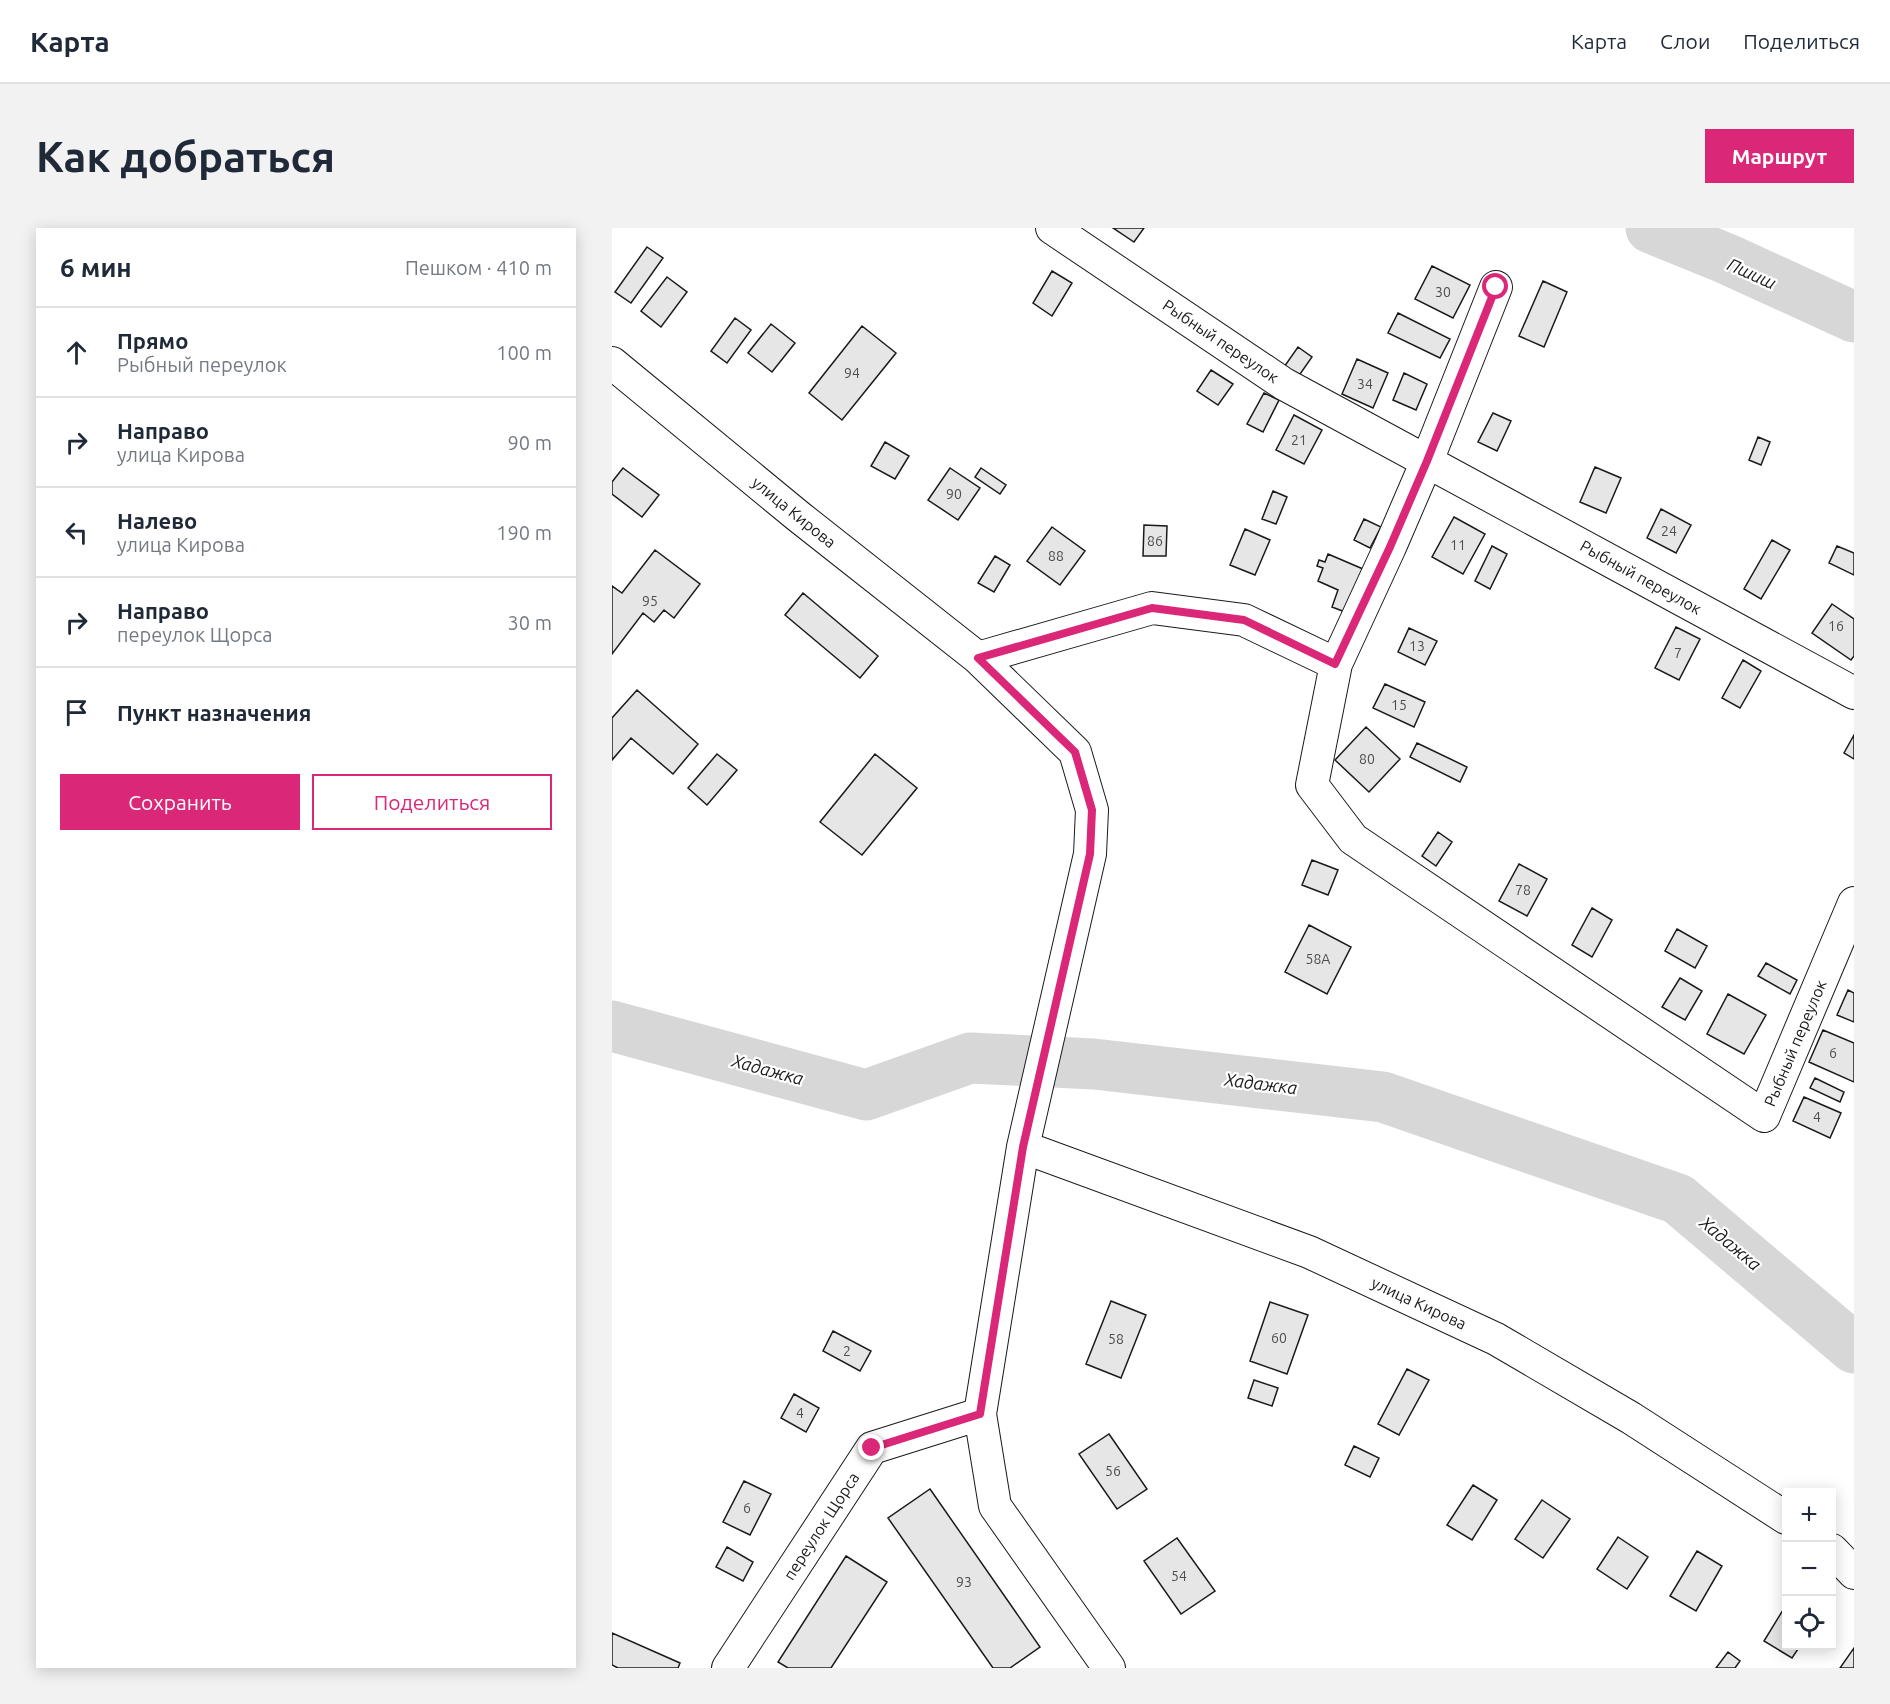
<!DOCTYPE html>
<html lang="ru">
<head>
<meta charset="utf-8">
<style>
	body { margin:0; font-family:Ubuntu,sans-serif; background:#f2f2f3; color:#1f2937 }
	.controls { position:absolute; right:18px; bottom:18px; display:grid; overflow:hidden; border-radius:0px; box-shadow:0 3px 15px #0003 }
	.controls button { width:54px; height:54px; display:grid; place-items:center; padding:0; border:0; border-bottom:2px solid #e0e1e3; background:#fff; color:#1f2937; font:30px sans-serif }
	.stop { position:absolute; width:18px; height:18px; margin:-14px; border:4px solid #db2777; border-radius:50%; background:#fff }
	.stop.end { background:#db2777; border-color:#fff; box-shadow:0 2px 6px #0008 }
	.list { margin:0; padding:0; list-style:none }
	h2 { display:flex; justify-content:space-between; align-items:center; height:78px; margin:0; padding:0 24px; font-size:26px }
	h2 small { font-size:20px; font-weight:400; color:#747a83 }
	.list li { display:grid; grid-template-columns:39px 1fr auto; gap:18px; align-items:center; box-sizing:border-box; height:90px; padding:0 24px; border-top:2px solid #e0e1e3 }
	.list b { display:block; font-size:22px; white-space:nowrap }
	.list p { margin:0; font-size:20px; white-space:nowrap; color:#747a83 }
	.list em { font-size:20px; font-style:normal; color:#747a83 }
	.actions { display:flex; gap:12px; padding:18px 24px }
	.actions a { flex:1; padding:14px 0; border:2px solid #db2777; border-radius:0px; text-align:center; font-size:21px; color:#db2777 }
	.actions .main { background:#db2777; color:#fff }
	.icon { flex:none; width:33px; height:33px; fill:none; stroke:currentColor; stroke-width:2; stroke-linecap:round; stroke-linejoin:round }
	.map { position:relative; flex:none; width:1242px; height:1440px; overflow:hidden; border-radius:0px }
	header { display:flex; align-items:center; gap:36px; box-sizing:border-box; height:84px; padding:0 30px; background:#fff; border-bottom:2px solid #e0e1e3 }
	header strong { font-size:28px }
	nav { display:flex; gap:33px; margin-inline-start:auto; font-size:21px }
	.intro { display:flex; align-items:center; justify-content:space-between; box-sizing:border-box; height:144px; padding:0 36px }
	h1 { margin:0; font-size:42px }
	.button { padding:15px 27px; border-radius:0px; background:#db2777; color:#fff; font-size:21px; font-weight:700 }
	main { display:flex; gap:36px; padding:0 36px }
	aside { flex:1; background:#fff; border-radius:0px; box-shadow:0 3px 15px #0003 }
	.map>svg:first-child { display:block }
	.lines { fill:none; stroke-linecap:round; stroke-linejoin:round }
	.river { stroke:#d7d7d7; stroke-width:51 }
	.building { fill:#e6e6e6; stroke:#1a1a1a; stroke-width:1.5 }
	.minor-casing { stroke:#1a1a1a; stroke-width:34 }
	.minor { stroke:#fff; stroke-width:32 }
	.route { stroke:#db2777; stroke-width:8 }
	.labels { text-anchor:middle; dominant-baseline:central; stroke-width:4.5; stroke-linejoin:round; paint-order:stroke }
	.number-label { font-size:14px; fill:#4d4d4d }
	.street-label { font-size:16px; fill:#1a1a1a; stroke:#fff }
	.water-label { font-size:18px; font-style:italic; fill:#1a1a1a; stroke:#fff }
</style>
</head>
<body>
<header>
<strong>Карта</strong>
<nav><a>Карта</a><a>Слои</a><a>Поделиться</a></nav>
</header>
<div class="intro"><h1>Как добраться</h1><a class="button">Маршрут</a></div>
<main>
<aside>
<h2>6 мин<small>Пешком · 410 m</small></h2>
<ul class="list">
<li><svg class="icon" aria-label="ahead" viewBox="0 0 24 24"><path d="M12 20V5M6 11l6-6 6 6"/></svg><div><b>Прямо</b><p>Рыбный переулок</p></div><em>100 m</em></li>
<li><svg class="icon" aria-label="right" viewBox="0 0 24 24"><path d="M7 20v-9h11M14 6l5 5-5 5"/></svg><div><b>Направо</b><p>улица Кирова</p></div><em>90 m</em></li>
<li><svg class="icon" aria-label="left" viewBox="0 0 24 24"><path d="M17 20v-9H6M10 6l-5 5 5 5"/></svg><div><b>Налево</b><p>улица Кирова</p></div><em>190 m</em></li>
<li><svg class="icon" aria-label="right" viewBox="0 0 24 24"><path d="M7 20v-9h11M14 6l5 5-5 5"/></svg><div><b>Направо</b><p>переулок Щорса</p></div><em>30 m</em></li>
<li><svg class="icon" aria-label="arrive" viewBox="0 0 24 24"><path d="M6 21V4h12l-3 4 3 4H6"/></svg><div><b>Пункт назначения</b></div></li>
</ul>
<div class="actions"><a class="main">Сохранить</a><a>Поделиться</a></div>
</aside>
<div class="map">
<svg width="1242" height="1440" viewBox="0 0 1242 1440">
	<rect width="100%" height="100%" fill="#fff"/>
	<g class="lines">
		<path class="river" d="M1039,0L1115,31L1242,89
			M0,798L254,867L358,830L482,836L771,869L1066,971L1242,1120"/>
	</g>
	<path class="building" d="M501,0H532L522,14Z
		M35,19L51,30L19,75L3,64Z
		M820,38L858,57L841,90L803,71Z
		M440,43L460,55L440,88L421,75Z
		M55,49L75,64L49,99L29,83Z
		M931,53L955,64L932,119L907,108Z
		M786,85L838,111L828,130L776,105Z
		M123,90L139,102L115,135L99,123Z
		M159,96L183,115L160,144L136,125Z
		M250,98L284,125L230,192L197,165Z
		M686,119L700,129L686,149L672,139Z
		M745,131L776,145L761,180L730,166Z
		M599,142L621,156L606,177L585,163Z
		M792,145L815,156L804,182L781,172Z
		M652,165L667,172L651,204L635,196Z
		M881,185L899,193L885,223L866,214Z
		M682,187L710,202L692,236L664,222Z
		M1146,209L1158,214L1149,237L1137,232Z
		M273,214L297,228L283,251L259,238Z
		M983,239L1009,250L994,285L968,274Z
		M11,240L47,267L30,289L0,266V254Z
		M338,240L368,260L346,292L316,272Z
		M369,240L394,257L388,266L363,249Z
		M661,263L675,269L664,296L650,291Z
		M1049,281L1079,297L1064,325L1035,310Z
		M842,289L873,306L851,346L820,329Z
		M752,291L769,299L758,320L742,312Z
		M532,297L555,298L554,328H531Z
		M440,299L473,323L448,357L415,333Z
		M633,301L658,312L643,347L618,337Z
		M1160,312L1178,322L1149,371L1132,361Z
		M880,318L895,326L878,361L863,353Z
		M1225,318L1242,325V347L1217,335Z
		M43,322L88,356L62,390L52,382L42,394L31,385L0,426V358L10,365Z
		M716,326L751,341L733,384L720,379L726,362L706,353L711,340L705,338L707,332L713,334Z
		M383,328L398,337L382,364L366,355Z
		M191,365L266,428L248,450L173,387Z
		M1220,376L1242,391V428L1239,432L1200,405Z
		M1064,399L1088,411L1067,452L1043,440Z
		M797,400L825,413L813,437L786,424Z
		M1131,432L1149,443L1128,480L1110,470Z
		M773,456L813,474L802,499L761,480Z
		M25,462L86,516L61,546L19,510L0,532V490Z
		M754,499L788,531L757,564L723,532Z
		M1242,507V531L1232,525Z
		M805,515L855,539L848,554L798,529Z
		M105,526L125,542L95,577L76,560Z
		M263,526L305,560L250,627L208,594Z
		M826,604L840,614L824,638L810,628Z
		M700,632L726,642L716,667L690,657Z
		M907,636L935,651L915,688L887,673Z
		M980,680L1000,692L980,729L960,717Z
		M697,697L739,719L715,766L673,744Z
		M1065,701L1095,718L1083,740L1053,723Z
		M1154,735L1185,752L1178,766L1146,748Z
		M1068,750L1090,763L1073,792L1050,779Z
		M1236,762L1242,765V794L1225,787Z
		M1116,766L1154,787L1132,826L1095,806Z
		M1211,802L1242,815V854L1197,834Z
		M1203,850L1232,864L1228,874L1198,860Z
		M1192,869L1229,885L1218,910L1181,893Z
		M499,1073L534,1087L509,1150L474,1136Z
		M658,1074L696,1087L675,1146L638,1133Z
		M221,1103L259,1123L248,1143L211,1123Z
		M795,1141L817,1152L787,1207L766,1196Z
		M642,1152L666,1160L660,1178L636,1170Z
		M182,1166L207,1180L194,1204L169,1190Z
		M497,1206L535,1261L505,1281L467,1226Z
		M742,1218L767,1230L758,1249L733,1237Z
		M132,1253L159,1266L138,1307L111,1294Z
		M861,1257L885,1272L860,1312L835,1297Z
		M318,1261L428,1419L398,1440H381L276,1290Z
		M930,1272L958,1291L931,1330L903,1311Z
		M1006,1309L1036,1329L1015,1361L985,1341Z
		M565,1310L603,1363L569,1386L532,1333Z
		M115,1319L141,1334L131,1353L104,1339Z
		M1085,1323L1110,1338L1084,1383L1058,1368Z
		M234,1328L275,1354L219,1440H176L166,1434Z
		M1171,1382L1174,1384V1418H1188L1180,1430L1152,1413Z
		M0,1405L68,1435L66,1440H6L0,1437Z
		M1242,1420V1440H1228Z
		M1116,1424L1128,1433L1123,1440H1104Z"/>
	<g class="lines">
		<defs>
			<path id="minor" d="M440,0L672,156L1242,465
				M884,59L815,233L778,319L724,436L700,557L741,611L1152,888L1242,675
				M0,135L186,288L366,430L463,524L480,582L478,626L411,919L368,1186L383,1278L497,1440
				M366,430L540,380L632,392L724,436
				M411,919L697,1024L884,1111L1019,1190L1174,1290
				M1220,1322L1242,1345
				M116,1440L260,1220L368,1186"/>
		</defs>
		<use href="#minor" class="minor-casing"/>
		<use href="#minor" class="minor"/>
	</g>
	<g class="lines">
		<path class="route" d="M260,1220L368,1186L411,919L478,626L480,582L463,524L366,430L540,380L632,392L723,436L778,319L815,233L884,59"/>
	</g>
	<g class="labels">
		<g class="number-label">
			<text x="831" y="64">30</text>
			<text x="240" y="145">94</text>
			<text x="753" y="156">34</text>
			<text x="687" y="212">21</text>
			<text x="342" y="266">90</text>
			<text x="1057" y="303">24</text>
			<text x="543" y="313">86</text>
			<text x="846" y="317">11</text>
			<text x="444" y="328">88</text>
			<text x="38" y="373">95</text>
			<text x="1224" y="398">16</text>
			<text x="805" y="418">13</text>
			<text x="1066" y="425">7</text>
			<text x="787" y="477">15</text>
			<text x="755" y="531">80</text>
			<text x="911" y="662">78</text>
			<text x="706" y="731">58А</text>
			<text x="1221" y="825">6</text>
			<text x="1205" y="889">4</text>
			<text x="667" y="1110">60</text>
			<text x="504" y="1111">58</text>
			<text x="235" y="1123">2</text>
			<text x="188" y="1185">4</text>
			<text x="501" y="1243">56</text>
			<text x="135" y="1280">6</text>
			<text x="567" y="1348">54</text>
			<text x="352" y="1354">93</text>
		</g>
		<g class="street-label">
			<text transform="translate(609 113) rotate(34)">Рыбный переулок</text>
			<text transform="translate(182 284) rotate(39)">улица Кирова</text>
			<text transform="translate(1029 349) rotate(29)">Рыбный переулок</text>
			<text transform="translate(1183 815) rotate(-67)">Рыбный переулок</text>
			<text transform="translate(807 1075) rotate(25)">улица Кирова</text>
			<text transform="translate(209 1298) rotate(-57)">переулок Щорса</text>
		</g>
		<g class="water-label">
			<text transform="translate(1140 45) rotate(24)">Пшиш</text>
			<text transform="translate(156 841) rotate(15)">Хадажка</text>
			<text transform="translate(649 855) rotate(7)">Хадажка</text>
			<text transform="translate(1119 1015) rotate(40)">Хадажка</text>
		</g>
	</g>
</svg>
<div class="controls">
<button>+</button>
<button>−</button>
<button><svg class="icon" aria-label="locate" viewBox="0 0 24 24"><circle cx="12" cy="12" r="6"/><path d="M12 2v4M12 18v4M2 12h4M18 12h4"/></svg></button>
</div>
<div class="stop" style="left:884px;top:59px"></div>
<div class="stop end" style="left:260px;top:1220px"></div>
</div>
</main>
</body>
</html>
